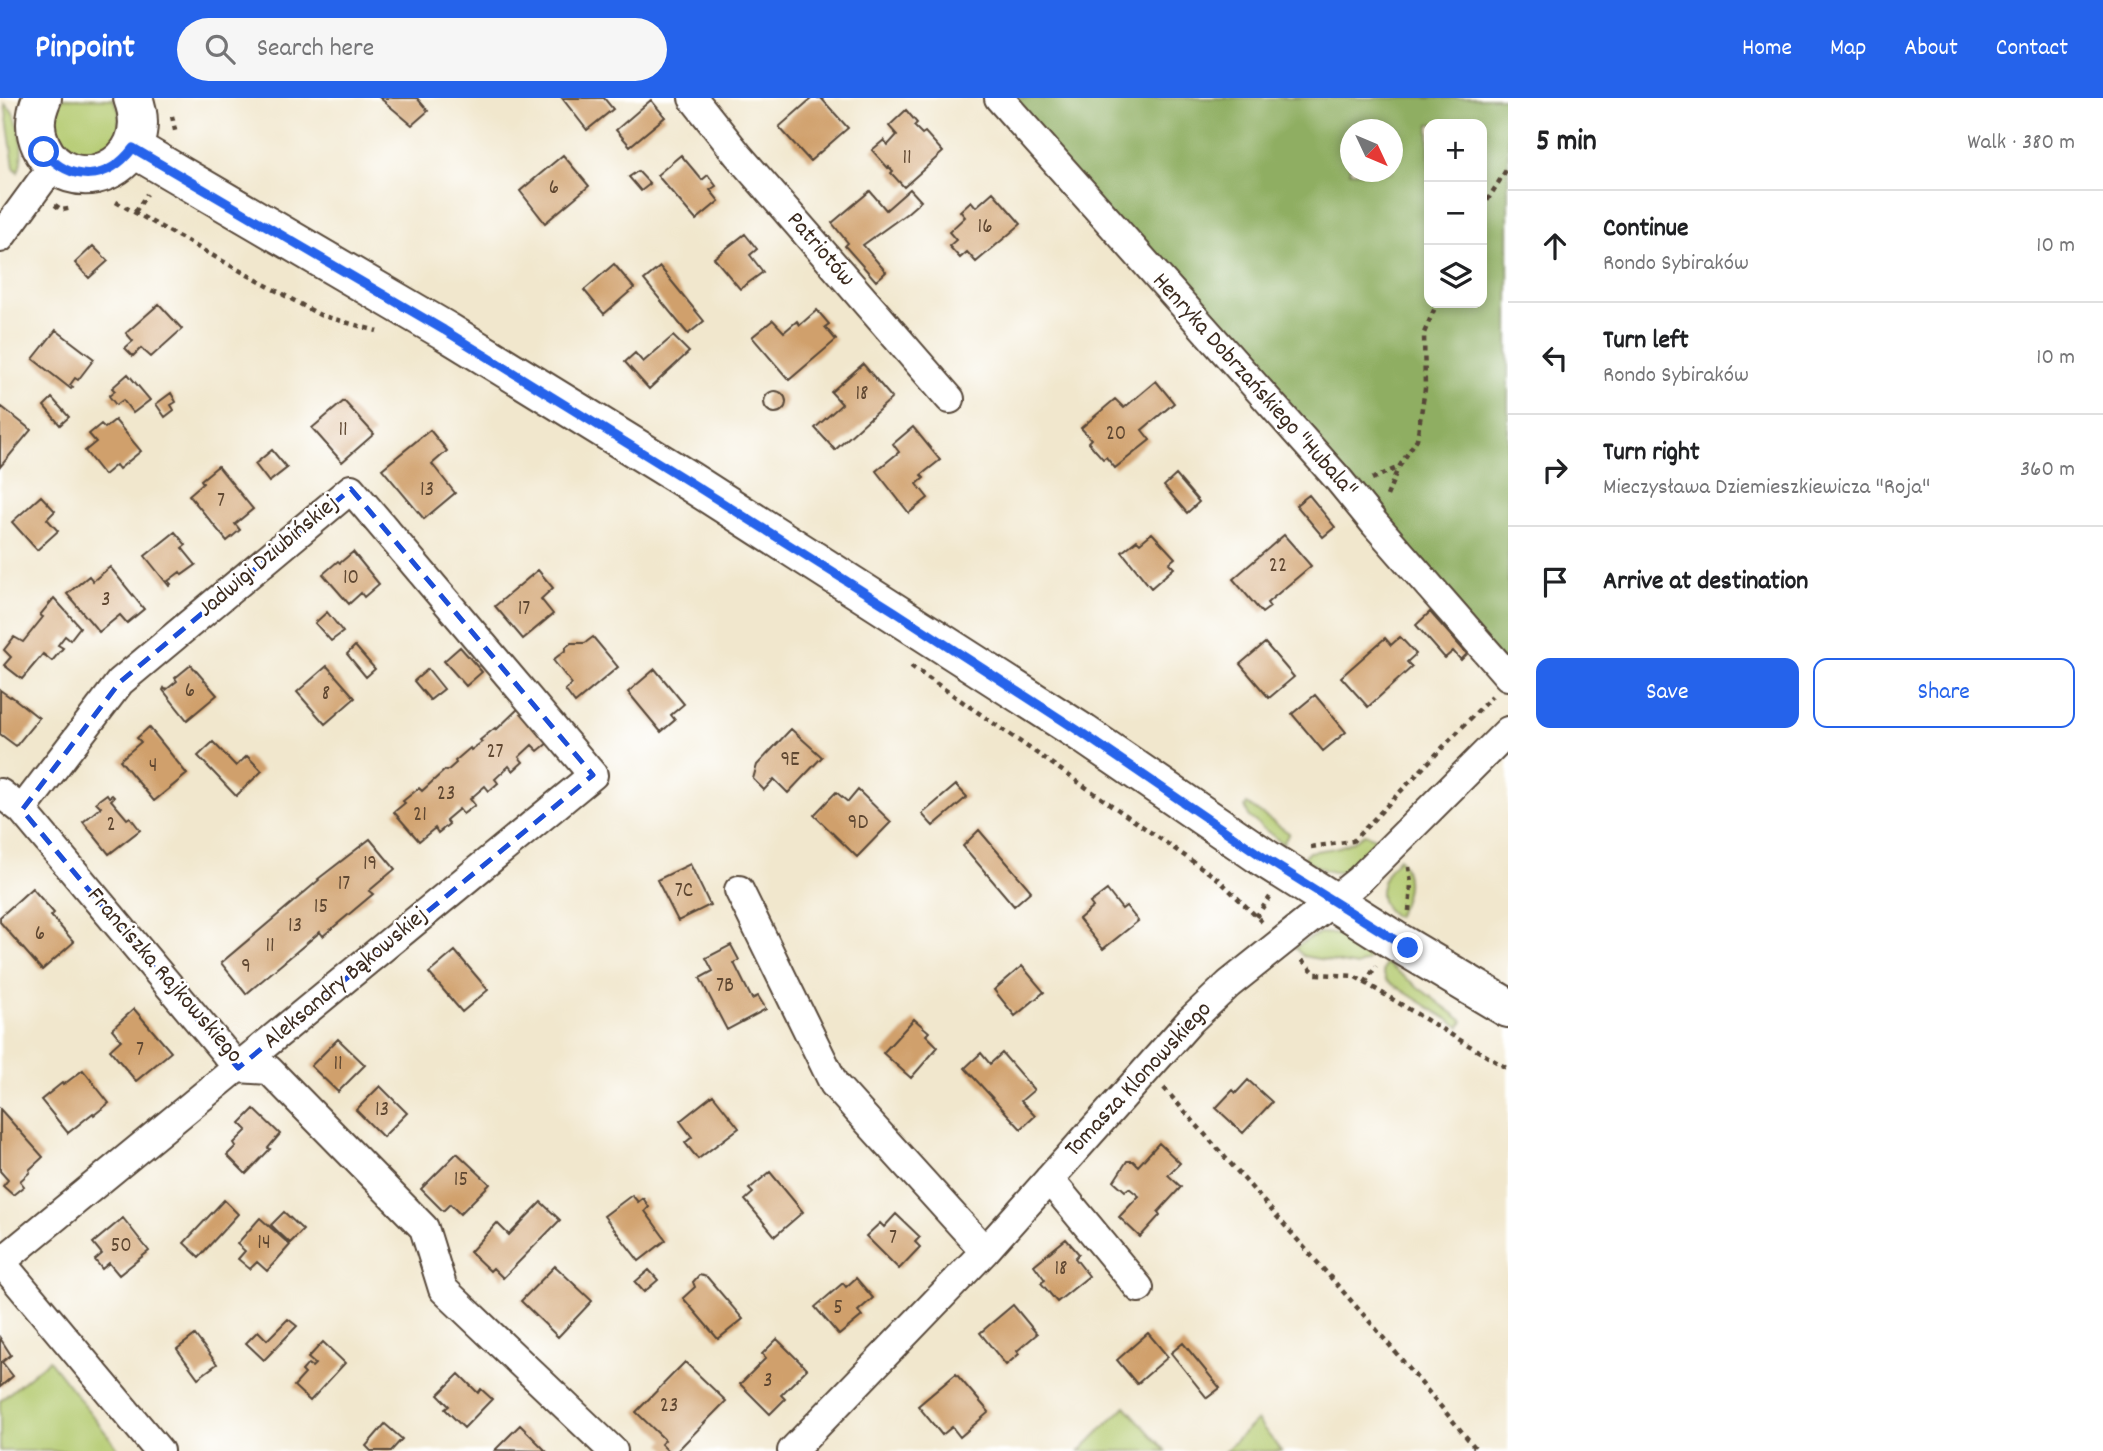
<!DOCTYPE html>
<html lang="en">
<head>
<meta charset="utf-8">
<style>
	body { margin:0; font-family:Dekko,sans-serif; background:#f6f6f6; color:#202124 }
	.controls { position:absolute; right:21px; top:21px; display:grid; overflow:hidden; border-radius:14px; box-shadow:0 4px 10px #0003 }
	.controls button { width:63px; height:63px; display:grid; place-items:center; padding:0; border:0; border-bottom:2px solid #e0e0e0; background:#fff; color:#202124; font:35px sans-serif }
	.compass { position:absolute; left:1340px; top:21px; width:63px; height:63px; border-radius:50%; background:#fff; box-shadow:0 4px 10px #0003; rotate:134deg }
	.stop { position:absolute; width:21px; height:21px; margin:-16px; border:5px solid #2563eb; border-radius:50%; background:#fff }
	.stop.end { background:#2563eb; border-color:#fff; box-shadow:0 2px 7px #0008 }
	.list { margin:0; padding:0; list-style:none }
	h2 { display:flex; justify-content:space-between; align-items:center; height:91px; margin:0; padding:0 28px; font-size:30px }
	h2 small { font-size:23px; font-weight:400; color:#757577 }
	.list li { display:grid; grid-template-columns:46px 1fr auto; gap:21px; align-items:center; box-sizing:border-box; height:112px; padding:0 28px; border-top:2px solid #e0e0e0 }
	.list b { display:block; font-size:26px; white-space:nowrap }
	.list p { margin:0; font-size:23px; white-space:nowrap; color:#757577 }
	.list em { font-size:23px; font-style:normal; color:#757577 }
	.actions { display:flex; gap:14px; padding:21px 28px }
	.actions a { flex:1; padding:16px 0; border:2px solid #2563eb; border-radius:14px; text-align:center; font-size:24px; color:#2563eb }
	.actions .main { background:#2563eb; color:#fff }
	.icon { flex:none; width:38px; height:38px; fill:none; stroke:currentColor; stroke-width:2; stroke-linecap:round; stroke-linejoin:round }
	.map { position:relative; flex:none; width:1508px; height:1353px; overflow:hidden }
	header { display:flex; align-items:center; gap:42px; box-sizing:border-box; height:98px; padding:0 35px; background:#2563eb; color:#fff }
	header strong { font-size:33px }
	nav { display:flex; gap:38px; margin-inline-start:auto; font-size:24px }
	.search { width:490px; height:63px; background:#f6f6f6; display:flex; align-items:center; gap:18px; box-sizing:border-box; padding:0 24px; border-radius:38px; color:#757577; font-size:26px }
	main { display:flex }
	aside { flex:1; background:#fff }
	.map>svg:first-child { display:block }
	.green { fill:#b4ca6f; stroke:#787a46; stroke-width:2 }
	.forest { fill:#8fae62; stroke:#656c40; stroke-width:2; fill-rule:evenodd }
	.building { fill:#d0a06c }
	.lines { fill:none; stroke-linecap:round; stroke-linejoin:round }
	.minor-casing { stroke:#564638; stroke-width:32 }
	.secondary-casing { stroke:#564638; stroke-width:42 }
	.path { stroke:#564638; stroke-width:4.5; stroke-dasharray:5 5; stroke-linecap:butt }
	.minor { stroke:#fff; stroke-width:28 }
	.secondary { stroke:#fff; stroke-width:38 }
	.route { stroke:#2563eb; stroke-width:9 }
	.marked { fill:none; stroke:#1d4ed8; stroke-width:5; stroke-dasharray:14 9; stroke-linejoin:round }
	.labels { text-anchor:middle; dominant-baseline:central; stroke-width:5; stroke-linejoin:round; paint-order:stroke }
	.number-label { font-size:21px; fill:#604832 }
	.street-label { font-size:24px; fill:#3b2a1e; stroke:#fff }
</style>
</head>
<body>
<header>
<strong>Pinpoint</strong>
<div class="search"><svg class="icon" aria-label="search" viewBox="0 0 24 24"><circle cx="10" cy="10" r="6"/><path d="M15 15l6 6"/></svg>Search here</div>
<nav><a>Home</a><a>Map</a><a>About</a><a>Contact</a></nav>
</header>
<main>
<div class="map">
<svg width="1508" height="1353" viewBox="0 0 1508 1353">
	<rect width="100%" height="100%" fill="#fff"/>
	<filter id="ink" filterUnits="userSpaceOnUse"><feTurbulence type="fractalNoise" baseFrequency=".0143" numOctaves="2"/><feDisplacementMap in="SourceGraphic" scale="14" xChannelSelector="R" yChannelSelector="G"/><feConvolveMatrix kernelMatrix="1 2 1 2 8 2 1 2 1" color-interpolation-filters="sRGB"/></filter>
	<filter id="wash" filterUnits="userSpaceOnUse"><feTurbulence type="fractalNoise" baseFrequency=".00686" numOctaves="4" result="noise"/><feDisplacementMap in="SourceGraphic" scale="28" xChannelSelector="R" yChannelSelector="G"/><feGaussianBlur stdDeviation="1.57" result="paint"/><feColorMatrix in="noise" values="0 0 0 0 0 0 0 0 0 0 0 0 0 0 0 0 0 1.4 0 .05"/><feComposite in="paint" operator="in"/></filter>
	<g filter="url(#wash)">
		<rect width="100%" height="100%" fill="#f1e7cd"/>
		<path class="green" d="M63,0L113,1L119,12V35L105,54L81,59L70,55L54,37V13Z
			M5,6C22,18 25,56 18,74L14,69Z
			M1247,706L1289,735L1283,746L1249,719L1245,709Z
			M1364,736L1373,739L1379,744C1350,774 1343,786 1303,760L1309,754C1329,751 1347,750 1364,736Z
			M1399,760C1413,777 1407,802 1396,819C1370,802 1382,778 1399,760Z
			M1322,835C1340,835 1358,844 1371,857L1367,863L1357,868L1303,858L1295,850L1310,840Z
			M1386,865L1463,923L1460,929L1386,882L1383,874Z
			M49,1262L120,1353H0V1303Z
			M1125,1308L1166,1353H1080Z
			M1257,1322L1281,1353H1225Z"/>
		<path class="forest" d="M999,0H1508V578ZM1429,26H1482V205H1429ZM1350,32H1392V74H1350Z"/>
		<g id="blocks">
			<path class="building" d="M380,0H417L428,13L412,27Z
				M562,0H604L613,11L587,32Z
				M812,0H821L848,30L810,63L779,29Z
				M651,2L665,19L630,48L616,32Z
				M906,12L917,25L914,28L922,36L925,34L943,54L904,89L891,75L893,73L889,69L888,70L872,52L884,42L888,47L897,37L889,28Z
				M563,57L589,88L545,125L520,93Z
				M681,57L702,82L708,77L716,88L710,92L719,103L696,122L657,77Z
				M638,73L650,86L641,93L629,79Z
				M910,91L921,103L906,116L863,147L886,174L876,183L845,148L848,145L832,125L870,93L886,112Z
				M993,94L1021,126L976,164L967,154L960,160L949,148L956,142L949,134L965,119L960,113L971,103L976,109Z
				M745,136L757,151L750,157L763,174L740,191L714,160Z
				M93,148L108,163L89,180L75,165Z
				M614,166L634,190L604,216L584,192Z
				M660,169L704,223L688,236L644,182Z
				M159,206L182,231L151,259L141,250L133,258L125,250L133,243L126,235Z
				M817,212L829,226L825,229L836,242L789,282L752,239L773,222L784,234L797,223L800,227Z
				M56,232L94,261L78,282L75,280L70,287L73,289L71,291L33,261Z
				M673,238L689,254L649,291L625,264L635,255L643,264Z
				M863,266L892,300L835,352L815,330L842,306L831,294Z
				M128,276L150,302L133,315L123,302L116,307L109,298L115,293L112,290Z
				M1156,283L1174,305L1142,332L1150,342L1115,370L1106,359L1103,361L1088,344L1091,341L1081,330L1115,301L1124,310Z
				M764 304a11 11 0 1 1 22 0a11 11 0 1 1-22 0Z
				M171,295L176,304L171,307L174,312L165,319L156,306Z
				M52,300L69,319L60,327L44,308Z
				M344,303L374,336L342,364L312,330Z
				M2,309L31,332L0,369V312Z
				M115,322L141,353L119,371L116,367L104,377L85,353L96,344L89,336L101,326L105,330Z
				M913,329L940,362L921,377L924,380L917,386L928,400L909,415L876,373L899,354L893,346Z
				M430,332L447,353L432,366L455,395L424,421L382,371Z
				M272,352L287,370L269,384L255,366Z
				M218,368L253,411L235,426L240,432L227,443L189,397L203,385L201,382Z
				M1176,377L1199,404L1187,415L1164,388Z
				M1309,397L1335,429L1323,439L1296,407Z
				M41,398L55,413L47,421L58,433L37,452L12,424Z
				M175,434L186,447L182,450L196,467L182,477L180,474L168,483L171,486L169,488L145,458Z
				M1152,435L1175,460L1169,465L1174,470L1151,490L1122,454L1137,442L1140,445Z
				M1284,437L1311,468L1267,505L1270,509L1262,515L1233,481Z
				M353,454L379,486L364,499L361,495L349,506L323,476L338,463L340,465Z
				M110,469L144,511L127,525L120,517L99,534L67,496L89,478L93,483Z
				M538,472L553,490L541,501L553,516L523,541L495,508Z
				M54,500L80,529L70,542L65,538L58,547L63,550L52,563L43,556L22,581L4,567L11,559L4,552L14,539L23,544L43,519L40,517Z
				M327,514L343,534L331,543L315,525Z
				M1430,514L1467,556L1461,562L1453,553L1445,560L1416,527Z
				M593,539L618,569L575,605L565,592L572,586L553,562L566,552V549L571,545H585Z
				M1400,539L1416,556L1407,564L1412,569L1368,609L1341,579L1385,540L1391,547Z
				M1265,545L1294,579L1269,600L1240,566Z
				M355,548L375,571L366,579L347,556Z
				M460,549L482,574L466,588L444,563Z
				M191,567L217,597L187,622L163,592L164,590L166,592L177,583L175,580Z
				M327,568L355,600L325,626L297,594Z
				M428,571L444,591L430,602L414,583Z
				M655,571L684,606L671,617L675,622L661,634L628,594Z
				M0,592L10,599L11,598L39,620L16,648L0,636Z
				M1315,597L1346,634L1323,653L1292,616Z
				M520,609L549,644L538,653L532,647L519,659L523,664L513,673L509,668L495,681L498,685L489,693L485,688L470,701L475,707L463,716L459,711L446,722L449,726L438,735L435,730L419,743L394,714L405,705L403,703L419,690L422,693L445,672L447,673L456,665L455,663L470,650L471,652L482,644L480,642L495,630L496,632Z
				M149,629L187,676L154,703L120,662L141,644L137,640Z
				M791,631L822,659L788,695L774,681L764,692L753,681L757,667Z
				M213,644L236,668L247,658L262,673L236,698L198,658Z
				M956,687L967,699L933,728L922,716Z
				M858,692L891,724L857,759L814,717L836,694L848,704Z
				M107,696L109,699L112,697L114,699L111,702L127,721L130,719L140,732L109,756L83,724L101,709L96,704Z
				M979,732L1031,793L1014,808L963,748Z
				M370,741L395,771L369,793L373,796L323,838L320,834L246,896L221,865L319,782L318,781Z
				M690,766L710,807L678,823L657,782Z
				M32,790L54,815L51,818L74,844L42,872L0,824V819Z
				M1107,792L1122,811L1126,808L1138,823L1103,851L1079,821L1093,809L1090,805Z
				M731,847L739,862L734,865L752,901L758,898L766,911L727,932L700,880L713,873L706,860Z
				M455,853L488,892L462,914L429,875Z
				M1022,868L1044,894L1015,918L994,892Z
				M134,911L171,954L136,983L110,952L121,942L112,931Z
				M914,921L929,934L926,937L938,949L911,980L883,955Z
				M338,941L365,967L338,994L311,968Z
				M981,955L990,966L1002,955L1034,992L1021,1003L1035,1018L1021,1031L965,970Z
				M83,972L109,1005L94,1017L93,1015L68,1035L41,1002L62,985L63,987Z
				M1248,982L1272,1004L1243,1035L1216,1010L1233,992L1236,995Z
				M380,988L407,1015L383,1039L356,1012Z
				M713,997L739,1030L698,1061L685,1045L692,1039L680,1023Z
				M0,1011L43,1059L29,1072L30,1074L20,1083L24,1088L13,1097L3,1088L8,1082L0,1073Z
				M254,1011L280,1036L268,1050L270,1051L246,1076L227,1057L236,1048L234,1045L247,1032L240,1025Z
				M1159,1045L1180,1065L1168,1077L1181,1089L1158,1114L1160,1117L1140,1139L1119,1119L1139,1098L1129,1090L1125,1093L1114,1083L1127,1063H1133L1138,1068Z
				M457,1055L490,1086L460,1116L450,1106L443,1113L421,1091Z
				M770,1074L803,1114L775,1138L745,1102L753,1095L749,1091Z
				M632,1097L638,1104L643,1100L649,1109L645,1113L666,1142L639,1163L604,1118Z
				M224,1102L238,1116L199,1159L184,1145Z
				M541,1104L560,1122L503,1180L493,1170L490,1173L470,1154L497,1125L509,1137Z
				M284,1114L303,1132L290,1145L271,1127Z
				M896,1116L920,1139L915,1144L920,1149L899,1171L866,1138L880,1125L884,1129Z
				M123,1120L149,1153L119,1177L109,1165L102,1171L95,1162L102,1156L93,1145Z
				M260,1120L290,1147L267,1173L257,1164L250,1171L238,1161L245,1153L237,1146Z
				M1066,1141L1079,1156L1075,1160L1089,1178L1057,1204L1041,1185L1045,1182L1034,1167Z
				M555,1168L592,1203L558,1239L521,1203Z
				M649,1172L658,1182L644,1194L635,1184Z
				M699,1177L707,1179L743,1221L718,1241L683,1200L695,1189L693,1184Z
				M856,1180L873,1200L858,1213L862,1218L839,1237L815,1209L843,1185L846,1189Z
				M1013,1207L1037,1236L1017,1253L1019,1256L1006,1267L980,1235Z
				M288,1221L297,1228L264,1262L246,1245L258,1233L267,1242Z
				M1148,1235L1168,1259L1137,1286L1117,1262Z
				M195,1237L217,1266L198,1280L177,1251Z
				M0,1240L11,1257L2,1264L13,1278L0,1289Z
				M777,1241L807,1271L781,1297L785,1301L770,1316L740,1286L766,1260L762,1256Z
				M323,1244L345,1265L310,1303L294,1288L305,1276L302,1273L308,1266L312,1269L315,1266L308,1260Z
				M1183,1245L1220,1290L1207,1300L1171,1255Z
				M685,1264L726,1303L677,1353H668L661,1346L665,1342L636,1314Z
				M459,1276L478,1295L481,1291L492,1301L464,1330L445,1311L449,1308L438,1297Z
				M956,1276L989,1314L960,1339L952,1329L942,1337L918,1308Z
				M385,1326L402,1341L391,1353H371L366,1348Z
				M520,1327L546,1353L495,1352Z"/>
		</g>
	</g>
	<g filter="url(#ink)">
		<use href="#blocks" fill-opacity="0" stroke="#564638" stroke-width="2"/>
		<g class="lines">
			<defs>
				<path id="minor" d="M693,0L738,57L950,301
					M999,0L1339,382L1375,426L1508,578
					M0,140L54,66
					M0,695L22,712L238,970L269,972L424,1130L443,1191L613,1353
					M739,792L834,986L985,1153
					M1049,1081L1139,1190
					M0,1163L159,1353
					M1,1164L593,677L351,391L120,584L22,712
					M792,1353L985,1153L1191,922L1229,886L1359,782L1508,633"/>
				<path id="secondary" d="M42,0C35,16 33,31 41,48C67,106 160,71 133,0
					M133,50L444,232L689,383L1082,635L1266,761L1394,842L1508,910"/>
			</defs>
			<use href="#minor" class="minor-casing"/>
			<use href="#secondary" class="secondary-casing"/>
			<path class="path" d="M172,18L176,37
				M116,104L320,217L377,233
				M55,107L62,112L73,110
				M1482,111L1508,69
				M135,114L147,96
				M1372,381L1399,369L1417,341L1425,291L1424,235L1437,205
				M1387,398L1398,370
				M911,568L1218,781L1263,825
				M1311,749L1353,743L1492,598
				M1409,813L1411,786L1409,769
				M1256,819L1270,799
				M1302,862L1316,876L1354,878L1508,971
				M1365,885L1376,868
				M1164,990L1376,1231L1478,1353"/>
			<use href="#minor" class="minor"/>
			<use href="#secondary" class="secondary"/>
		</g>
	</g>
	<g class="lines" filter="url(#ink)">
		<path class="route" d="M44,54C72,85 107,84 133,50L444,232L688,383L894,513L1082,635L1266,761L1408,850"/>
	</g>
	<path class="marked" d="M351,391L593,677L238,970L22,712L120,584Z"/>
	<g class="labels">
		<g class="number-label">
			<text x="907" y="61">11</text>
			<text x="554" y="91">6</text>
			<text x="985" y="130">16</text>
			<text x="862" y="297">18</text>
			<text x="343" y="333">11</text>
			<text x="1116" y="337">20</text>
			<text x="427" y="393">13</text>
			<text x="221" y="404">7</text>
			<text x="1278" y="469">22</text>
			<text x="351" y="481">10</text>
			<text x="106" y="503">3</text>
			<text x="524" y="512">17</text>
			<text x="190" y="594">6</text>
			<text x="326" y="597">8</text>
			<text x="495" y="655">27</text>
			<text x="790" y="663">9E</text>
			<text x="153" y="669">4</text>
			<text x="446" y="697">23</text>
			<text x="420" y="718">21</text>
			<text x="858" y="726">9D</text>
			<text x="111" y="728">2</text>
			<text x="370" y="767">19</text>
			<text x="344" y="787">17</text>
			<text x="684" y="794">7C</text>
			<text x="321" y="810">15</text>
			<text x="295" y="829">13</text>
			<text x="40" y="837">6</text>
			<text x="270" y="849">11</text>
			<text x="246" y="870">9</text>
			<text x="725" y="889">7B</text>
			<text x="140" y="953">7</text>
			<text x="338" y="967">11</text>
			<text x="382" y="1013">13</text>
			<text x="461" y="1083">15</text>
			<text x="893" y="1141">7</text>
			<text x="264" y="1146">14</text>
			<text x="121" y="1149">50</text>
			<text x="1061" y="1172">18</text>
			<text x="838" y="1211">5</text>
			<text x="768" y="1284">3</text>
			<text x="669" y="1309">23</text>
		</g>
		<g class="street-label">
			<text transform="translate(820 152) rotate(49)">Patriotów</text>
			<text transform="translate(1254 288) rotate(48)">Henryka Dobrzańskiego "Hubala"</text>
			<text transform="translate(269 459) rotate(-40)">Jadwigi Dziubińskiej</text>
			<text transform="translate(164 878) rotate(49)">Franciszka Rajkowskiego</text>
			<text transform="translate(346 881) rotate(-40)">Aleksandry Bąkowskiej</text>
			<text transform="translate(1139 982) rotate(-47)">Tomasza Klonowskiego</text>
		</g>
	</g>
</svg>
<div class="controls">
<button>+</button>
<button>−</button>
<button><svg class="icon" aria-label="layers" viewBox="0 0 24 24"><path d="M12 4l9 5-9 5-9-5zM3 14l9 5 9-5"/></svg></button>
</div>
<svg class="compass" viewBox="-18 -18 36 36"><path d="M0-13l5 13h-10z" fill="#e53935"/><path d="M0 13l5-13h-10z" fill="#757577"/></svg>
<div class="stop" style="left:44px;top:54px"></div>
<div class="stop end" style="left:1408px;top:850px"></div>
</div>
<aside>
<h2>5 min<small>Walk · 380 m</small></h2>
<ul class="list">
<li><svg class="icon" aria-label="ahead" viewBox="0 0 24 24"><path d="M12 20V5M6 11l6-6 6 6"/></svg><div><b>Continue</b><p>Rondo Sybiraków</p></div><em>10 m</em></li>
<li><svg class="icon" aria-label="left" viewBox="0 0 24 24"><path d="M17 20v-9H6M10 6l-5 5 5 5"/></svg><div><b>Turn left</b><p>Rondo Sybiraków</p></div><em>10 m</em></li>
<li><svg class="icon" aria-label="right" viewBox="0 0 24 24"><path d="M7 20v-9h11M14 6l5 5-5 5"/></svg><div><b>Turn right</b><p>Mieczysława Dziemieszkiewicza &quot;Roja&quot;</p></div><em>360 m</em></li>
<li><svg class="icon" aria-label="arrive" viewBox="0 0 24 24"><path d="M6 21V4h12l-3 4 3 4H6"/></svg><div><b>Arrive at destination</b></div></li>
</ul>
<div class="actions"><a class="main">Save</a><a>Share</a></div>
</aside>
</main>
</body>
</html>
